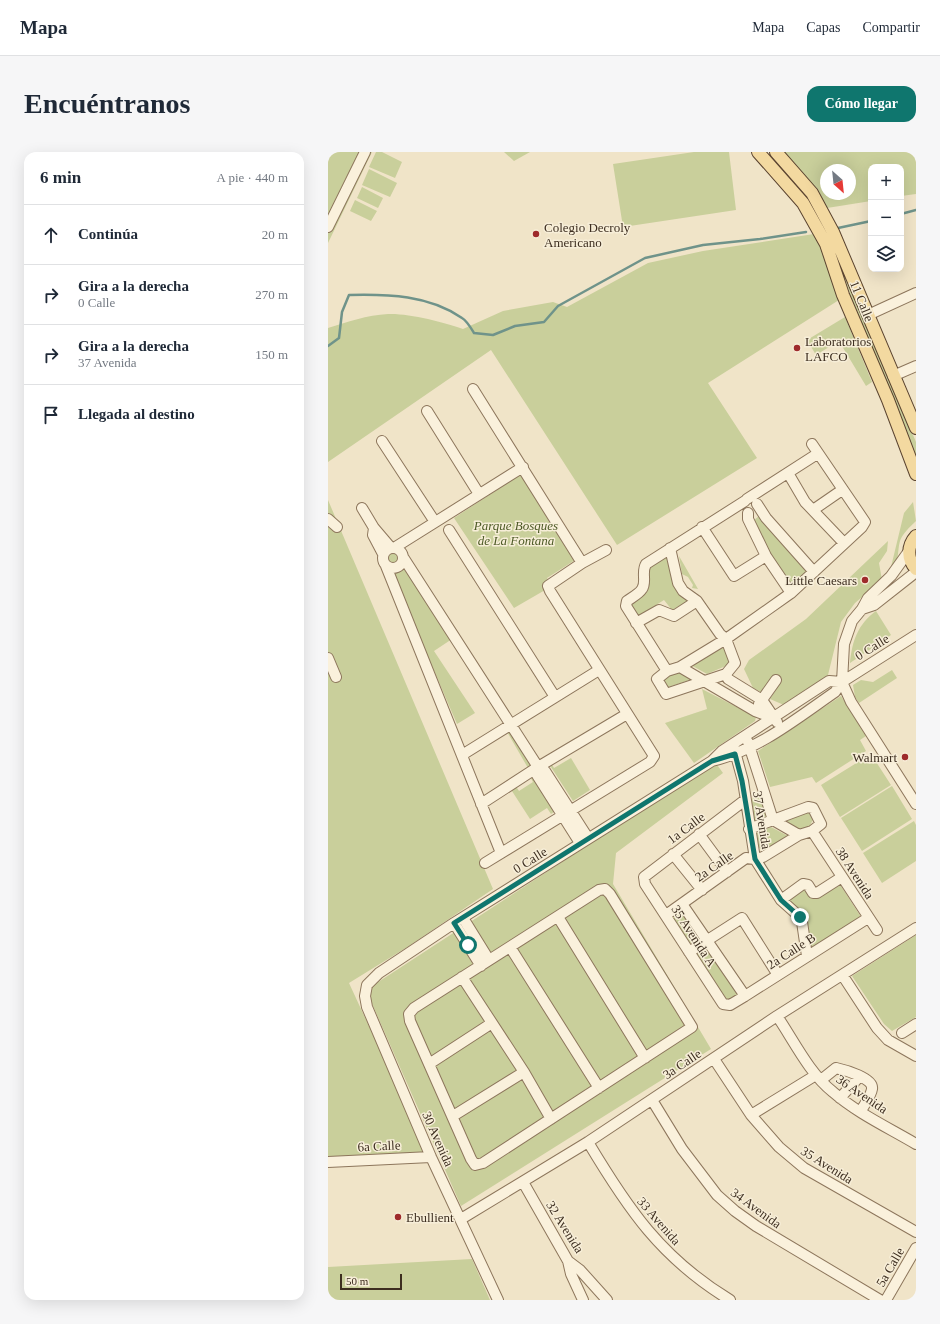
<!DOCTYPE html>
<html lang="es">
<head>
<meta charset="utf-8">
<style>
	body { margin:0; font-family:Georgia,serif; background:#f6f6f7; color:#1f2937 }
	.controls { position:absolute; right:12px; top:12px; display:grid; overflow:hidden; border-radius:8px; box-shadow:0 4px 16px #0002 }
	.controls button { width:36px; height:36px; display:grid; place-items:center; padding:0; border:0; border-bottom:1px solid #e0e1e3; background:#fff; color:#1f2937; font:20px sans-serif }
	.compass { position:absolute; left:492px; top:12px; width:36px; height:36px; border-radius:50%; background:#fff; box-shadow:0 4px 16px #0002; rotate:153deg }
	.scale { position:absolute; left:12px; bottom:10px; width:62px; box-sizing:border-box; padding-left:4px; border:2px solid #3d2e20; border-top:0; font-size:11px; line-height:14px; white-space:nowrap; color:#3d2e20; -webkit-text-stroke:3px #f7eed8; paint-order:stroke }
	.stop { position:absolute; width:12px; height:12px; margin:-9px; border:3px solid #0f766e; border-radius:50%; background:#fff }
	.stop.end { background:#0f766e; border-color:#fff; box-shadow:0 1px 4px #0008 }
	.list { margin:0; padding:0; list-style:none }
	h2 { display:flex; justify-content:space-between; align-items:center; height:52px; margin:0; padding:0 16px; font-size:17px }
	h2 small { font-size:13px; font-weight:400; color:#747a83 }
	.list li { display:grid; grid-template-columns:26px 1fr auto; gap:12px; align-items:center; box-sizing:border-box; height:60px; padding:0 16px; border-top:1px solid #e0e1e3 }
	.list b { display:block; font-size:15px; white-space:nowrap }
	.list p { margin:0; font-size:13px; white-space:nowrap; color:#747a83 }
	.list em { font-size:13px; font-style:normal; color:#747a83 }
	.icon { flex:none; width:22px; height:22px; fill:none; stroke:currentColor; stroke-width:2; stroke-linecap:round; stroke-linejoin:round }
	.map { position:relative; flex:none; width:588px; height:1148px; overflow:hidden; border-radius:12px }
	header { display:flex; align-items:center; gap:24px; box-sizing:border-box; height:56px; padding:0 20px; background:#fff; border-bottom:1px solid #e0e1e3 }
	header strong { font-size:19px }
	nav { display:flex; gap:22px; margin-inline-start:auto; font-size:14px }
	.intro { display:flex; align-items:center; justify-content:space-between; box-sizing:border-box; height:96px; padding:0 24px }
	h1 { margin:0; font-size:28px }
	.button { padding:10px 18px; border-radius:12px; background:#0f766e; color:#fff; font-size:14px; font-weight:700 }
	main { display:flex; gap:24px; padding:0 24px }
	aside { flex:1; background:#fff; border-radius:12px; box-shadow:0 4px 16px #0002 }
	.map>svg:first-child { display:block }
	.green { fill:#c9cf9b; fill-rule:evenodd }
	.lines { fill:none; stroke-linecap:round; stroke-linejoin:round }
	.stream { stroke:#6f938a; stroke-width:2.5 }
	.minor-casing { stroke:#8d765c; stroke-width:12 }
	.major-casing { stroke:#5b4430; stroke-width:14 }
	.minor { stroke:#faf1dc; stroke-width:10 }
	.major { stroke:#f3d9a0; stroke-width:12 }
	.route { stroke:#0f766e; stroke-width:5 }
	.poi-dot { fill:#9e2a2b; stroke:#f7eed8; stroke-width:1.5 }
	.labels { text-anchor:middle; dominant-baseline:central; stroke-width:3; stroke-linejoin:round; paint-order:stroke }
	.poi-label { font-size:13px; fill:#3d2e20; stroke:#f7eed8; text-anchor:start }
	.street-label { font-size:13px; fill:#3d2e20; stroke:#f7eed8 }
	.park-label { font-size:13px; font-style:italic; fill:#4d5a26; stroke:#f7eed8 }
</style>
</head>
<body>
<header>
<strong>Mapa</strong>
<nav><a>Mapa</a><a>Capas</a><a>Compartir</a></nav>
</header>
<div class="intro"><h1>Encuéntranos</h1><a class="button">Cómo llegar</a></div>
<main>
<aside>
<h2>6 min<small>A pie · 440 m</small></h2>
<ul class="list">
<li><svg class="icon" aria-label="ahead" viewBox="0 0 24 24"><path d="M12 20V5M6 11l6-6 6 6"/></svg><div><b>Continúa</b></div><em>20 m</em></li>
<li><svg class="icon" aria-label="right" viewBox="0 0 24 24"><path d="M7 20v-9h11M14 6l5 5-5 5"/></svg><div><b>Gira a la derecha</b><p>0 Calle</p></div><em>270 m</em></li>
<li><svg class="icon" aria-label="right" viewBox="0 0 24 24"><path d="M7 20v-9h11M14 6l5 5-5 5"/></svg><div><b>Gira a la derecha</b><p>37 Avenida</p></div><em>150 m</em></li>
<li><svg class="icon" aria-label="arrive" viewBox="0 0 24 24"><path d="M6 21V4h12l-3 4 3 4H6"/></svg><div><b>Llegada al destino</b></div></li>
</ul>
</aside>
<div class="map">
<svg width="588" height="1148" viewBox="0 0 588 1148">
	<rect width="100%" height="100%" fill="#f0e4c8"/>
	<path class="green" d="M0,0H44L0,91Z
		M48,0H54L74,10L67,26L41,15Z
		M176,0H202L186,9Z
		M366,0H401L408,58L295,75L285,12Z
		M452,0H588V42L573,44V15H543V49L499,56L487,39ZM498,18H522V42H498Z
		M41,17L69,31L62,45L34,33Z
		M34,35L55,46L50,56L29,46Z
		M27,48L49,59L43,69L22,59Z
		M486,82L496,99L511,148L380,231L429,306L289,393L163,198L0,310V176C19,170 39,163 60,162C80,161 116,170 135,177L175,159L225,150L239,155L320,111L375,99Z
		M507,98L588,290V307L528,159Z
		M517,165L544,230L538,234L511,189L488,203L479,188Z
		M198,319L255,403L219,426L224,434L186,456L126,366Z
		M0,348L165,737L81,794L21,831L101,1004L0,1008Z
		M585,350L588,369C582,375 575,381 572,389C569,399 572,410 563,415L576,361Z
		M431,364L481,419L464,434L441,402L425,369Z
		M560,389L559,399L551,411L554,428L527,451L513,470L500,523L456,553L442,547L453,530L448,522L433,540L425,536L416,517L421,508L478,467Z
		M340,398L344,428L349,440L363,447L344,458L336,448L309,465L300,450L318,438L322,411Z
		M59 406a6 6 0 1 1 12 0a6 6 0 1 1-12 0Z
		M351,404L370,437L364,436L365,433L360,425L354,422Z
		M75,412L124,487L106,499L147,561L129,572L63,419L69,417Z
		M548,459L563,483L522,511C524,489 530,472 548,459Z
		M395,492L403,506L400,513L379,522L361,512Z
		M352,518L368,526L337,536L333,528Z
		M564,518L569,526L531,551L527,545L525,533L533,528L545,530Z
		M374,537L428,565L427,569L366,611L337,571L379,557Z
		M513,544L538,584L532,588L538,599L488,631L484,625L442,635L430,599Z
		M182,575L205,613L200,616L178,578Z
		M543,602L563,633L512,665L493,633Z
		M243,606L262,638L245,649L221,612L223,611L226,616Z
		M387,610L395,621L288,701L285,732L383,897L133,1054L38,838Z
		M204,621L227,659L223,662L219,656L202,667L182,636L187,633L191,639L205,630L201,623Z
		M564,634L584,667L534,699L513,666Z
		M432,641L438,665L425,669L421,656L426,643Z
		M481,659L487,664L481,675L471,678L455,670L456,667Z
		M586,669L588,673V709L554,731L535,701Z
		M443,675L460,684L437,698H434L429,694V681Z
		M511,731L533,765L483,796L477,760L458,748L477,736L485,747Z
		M353,755L373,784L361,792L343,763Z
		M588,783V865L564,879L556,872L524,824Z
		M377,791L412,843L397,852L364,799Z
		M144,1107L162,1148H0V1115Z"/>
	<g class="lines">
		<path class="stream" d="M573,62L588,58
			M510,76L543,69
			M0,194L11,186L14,160L21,143C60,142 101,143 134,166C139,169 143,176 146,181L165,183L187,174L216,170L230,154L317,106L375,93L432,87L478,80"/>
		<defs>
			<path id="minor" d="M0,75L37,0
				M540,163L588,141
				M565,224L588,214
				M145,237L254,411
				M99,259L151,342
				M54,289L107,370
				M460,321L477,350L516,391
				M419,347L486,304H491
				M429,352L438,366L486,420
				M34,356L46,376L63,396
				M485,358L514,338
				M420,361V367L438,404L463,441
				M0,367L9,375
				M374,375L406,424L438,404
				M46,376L45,383L55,402
				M121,378L227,545
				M55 406a10 10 0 1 1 20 0a10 10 0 1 1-20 0Z
				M66,396L195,315
				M342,396L350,431L355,439L369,449L392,482L398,487L407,511L398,522L400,527L434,548L449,570
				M75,405L210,615L217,619L260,686
				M58,414L173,701
				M534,457L546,453L588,420
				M308,471L331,458L346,464L369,449
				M0,506L8,525
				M352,515L427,559L446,566
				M339,519L298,454L299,449C303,446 311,442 314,437C319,430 313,420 318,412L417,349
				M398,522L338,542L329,527L339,519L352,515L398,487L463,441L534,375L537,370L484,292
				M514,530L523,550L588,652
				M431,552L448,528
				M420,590L445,668L471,683
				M406,596L415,629L427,707L453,748L472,765L474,770L479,804
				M134,603L271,518
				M384,609C430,598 468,567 507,540L514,530L516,492L524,469L534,457L540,446L563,424L581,399
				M210,615L209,623L252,691
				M417,648L316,725L317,732L395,852L402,853L417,844L540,766
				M153,652L210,615L299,562
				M484,679L549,778
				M371,682L399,720
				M345,702L374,738
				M157,711L322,610L326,604L222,439L220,434L254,411L278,398
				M277,737L282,742L364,875L155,1011L147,1013L143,1007L82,869L81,862L86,856L271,738Z
				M453,748L475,732L480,733L485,741H489L514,725
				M354,752L417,844
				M338,763L418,706L427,707L435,705L471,683L484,679L493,672L485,656L480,655L421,677
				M230,765L317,906
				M135,766L161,808
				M126,771L153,814
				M182,795L271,936
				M361,800L414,766L450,823
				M515,824L549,876L560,888L588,904
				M134,825L196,920L223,967
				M449,864C466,889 481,921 505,940C529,961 561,976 588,992
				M574,881L588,872
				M386,907L423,963L451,995L476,1016L588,1080
				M101,912L164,871
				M493,928L508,916C517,918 546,926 544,937C543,944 536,953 533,959
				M512,946L532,924
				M324,948L354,997L389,1043L407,1059L428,1074L552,1148
				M423,963L488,923
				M125,964L196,920
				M260,990C300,1057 333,1106 402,1148
				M0,1010L103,1005
				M195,1030L240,1109L252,1118L279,1148
				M133,1067L260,990L449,864L588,776
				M240,1109L243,1122L255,1148
				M170,1148L103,1005L39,855L37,844L39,833L51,821L126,771L384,609L394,599L501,529L514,530L588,483
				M558,1148L588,1096"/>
			<path id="major" d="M430,0L475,51L498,92L515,143L560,248L588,322
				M448,0L484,41L505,80L588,276
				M588,384C579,394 579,407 588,417"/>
		</defs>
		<use href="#minor" class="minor-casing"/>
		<use href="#major" class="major-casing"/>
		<use href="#minor" class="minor"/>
		<use href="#major" class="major"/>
	</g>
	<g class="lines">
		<path class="route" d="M140,793L126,771L384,609L407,602L414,629L427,707L453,748L472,765"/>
	</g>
	<g class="poi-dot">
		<circle cx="208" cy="82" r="4"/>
		<circle cx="469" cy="196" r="4"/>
		<circle cx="537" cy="428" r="4"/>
		<circle cx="577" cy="605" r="4"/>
		<circle cx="70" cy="1065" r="4"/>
	</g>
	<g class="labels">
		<g class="poi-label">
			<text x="216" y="75">Colegio Decroly<tspan x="216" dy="15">Americano</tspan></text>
			<text x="477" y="189">Laboratorios<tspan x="477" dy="15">LAFCO</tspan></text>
			<text x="529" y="428" text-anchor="end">Little Caesars</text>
			<text x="569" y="605" text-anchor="end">Walmart</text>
			<text x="78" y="1065">Ebullient</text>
		</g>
		<g class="street-label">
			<text transform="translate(534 149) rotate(68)">11 Calle</text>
			<text transform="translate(544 495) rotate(-32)">0 Calle</text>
			<text transform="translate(434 668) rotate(81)">37 Avenida</text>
			<text transform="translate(358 676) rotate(-37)">1a Calle</text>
			<text transform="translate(202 708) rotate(-32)">0 Calle</text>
			<text transform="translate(386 714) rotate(-35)">2a Calle</text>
			<text transform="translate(527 721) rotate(57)">38 Avenida</text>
			<text transform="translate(366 784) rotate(57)">35 Avenida A</text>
			<text transform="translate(463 799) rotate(-33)">2a Calle B</text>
			<text transform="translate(354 912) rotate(-34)">3a Calle</text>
			<text transform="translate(534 942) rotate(34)">36 Avenida</text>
			<text transform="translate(110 987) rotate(66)">30 Avenida</text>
			<text transform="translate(51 994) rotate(-3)">6a Calle</text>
			<text transform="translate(499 1013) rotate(32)">35 Avenida</text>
			<text transform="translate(428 1056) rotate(36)">34 Avenida</text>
			<text transform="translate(331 1069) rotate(49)">33 Avenida</text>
			<text transform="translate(237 1075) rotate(58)">32 Avenida</text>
			<text transform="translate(562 1115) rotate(-60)">5a Calle</text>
		</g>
		<g class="park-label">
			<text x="188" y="373">Parque Bosques<tspan x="188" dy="15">de La Fontana</tspan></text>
		</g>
	</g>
</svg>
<div class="controls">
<button>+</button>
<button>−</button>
<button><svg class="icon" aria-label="layers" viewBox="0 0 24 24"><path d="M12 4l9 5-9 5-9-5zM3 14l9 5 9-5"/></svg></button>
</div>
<svg class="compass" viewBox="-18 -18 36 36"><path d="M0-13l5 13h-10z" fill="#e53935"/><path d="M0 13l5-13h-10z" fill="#747a83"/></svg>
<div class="scale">50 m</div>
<div class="stop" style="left:140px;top:793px"></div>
<div class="stop end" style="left:472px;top:765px"></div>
</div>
</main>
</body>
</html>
